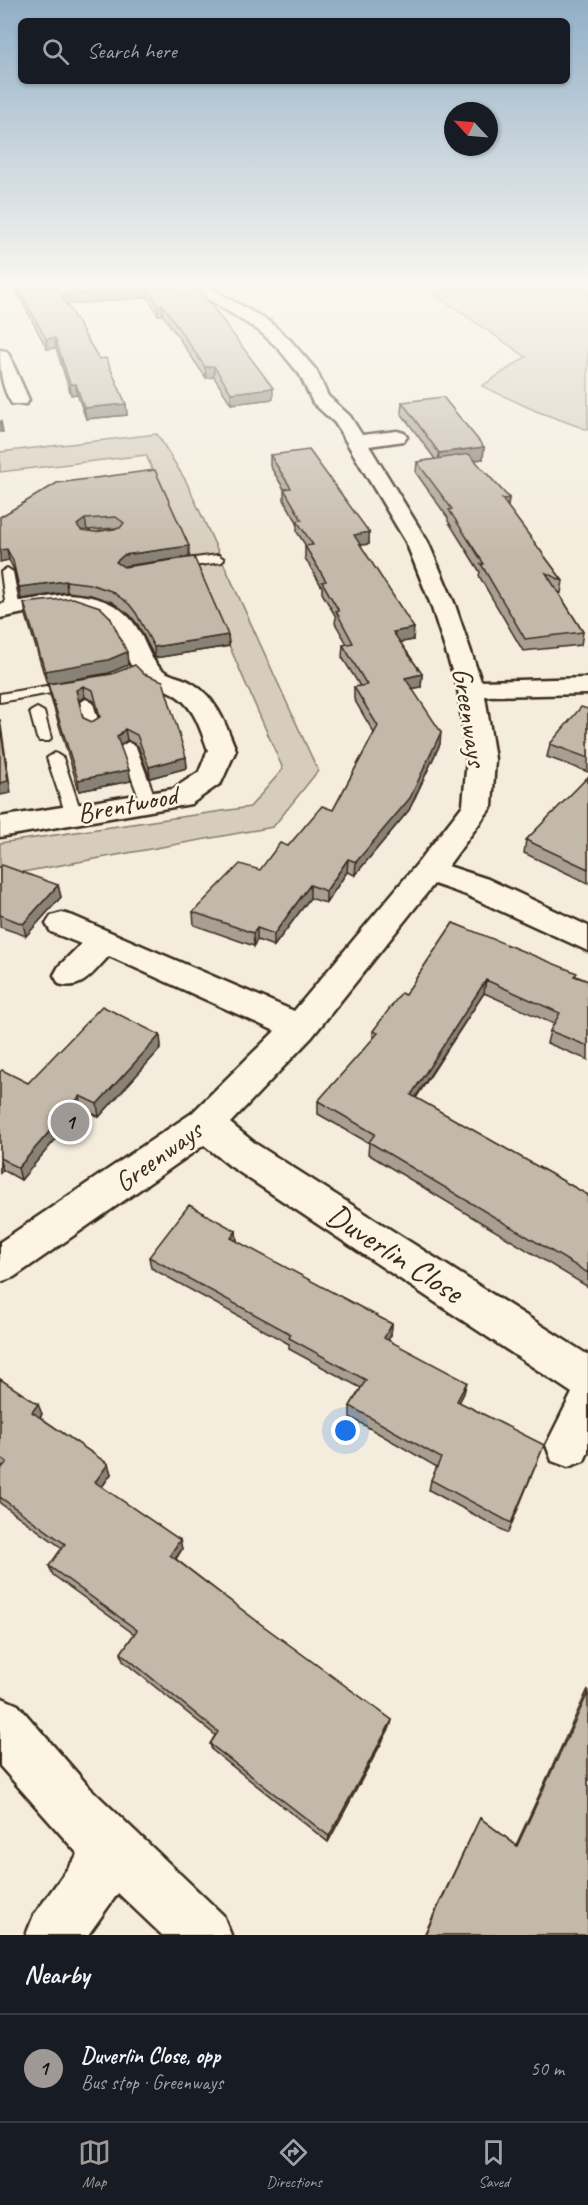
<!DOCTYPE html>
<html lang="en">
<head>
<meta charset="utf-8">
<style>
	body { margin:0; font-family:Caveat,sans-serif; background:#242831; color:#f1f3f6 }
	.compass { position:absolute; left:444px; top:102px; width:54px; height:54px; border-radius:50%; background:#171b24; box-shadow:0 2px 4px #0004; rotate:296deg }
	.you { position:absolute; left:346px; top:1431px; width:21px; height:21px; margin:-15px; border:4px solid #fff; border-radius:50%; background:#1a73e8; box-shadow:0 0 0 9px #1a73e833 }
	.badge { display:grid; place-items:center; width:39px; height:39px; border-radius:50%; background:#9f9995; color:#111; font-size:20px; font-weight:700 }
	.pin { position:absolute; translate:-50% -50%; border:3px solid #fff; box-shadow:0 2px 6px #0006 }
	.list { margin:0; padding:0; list-style:none }
	h2 { display:flex; justify-content:space-between; align-items:center; height:78px; margin:0; padding:0 24px; font-size:26px }
	h2 small { font-size:20px; font-weight:400; color:#9ea1a6 }
	.list li { display:grid; grid-template-columns:39px 1fr auto; gap:18px; align-items:center; box-sizing:border-box; height:108px; padding:0 24px; border-top:2px solid #363941 }
	.list b { display:block; font-size:22px; white-space:nowrap }
	.list p { margin:0; font-size:20px; white-space:nowrap; color:#9ea1a6 }
	.list em { font-size:20px; font-style:normal; color:#9ea1a6 }
	.icon { flex:none; width:33px; height:33px; fill:none; stroke:currentColor; stroke-width:2; stroke-linecap:round; stroke-linejoin:round }
	.map { position:relative; flex:none; width:588px; height:1935px; overflow:hidden }
	.search { position:absolute; background:#171b24; box-shadow:0 2px 4px #0004; left:18px; right:18px; top:18px; height:66px; display:flex; align-items:center; gap:15px; box-sizing:border-box; padding:0 21px; border-radius:9px; color:#9ea1a6; font-size:22px }
	.sheet { height:186px; background:#171b24 }
	nav { display:flex; justify-content:space-around; align-items:center; box-sizing:border-box; height:84px; border-top:2px solid #363941; background:#171b24; font-size:16px; color:#9ea1a6 }
	nav a { display:grid; justify-items:center; gap:3px }
	nav .on { color:#9f9995 }
	.map>svg:first-child { display:block }
	.green { fill:#d6cdbd; stroke:#887c6e; stroke-width:1.5 }
	.lines { fill:none; stroke-linecap:round; stroke-linejoin:round }
	.service-casing { stroke:#3b2a1e; stroke-width:4 }
	.minor-casing { stroke:#3b2a1e; stroke-width:5 }
	.service { fill:#fcf5e5; fill-rule:evenodd }
	.minor { fill:#fcf5e5; fill-rule:evenodd }
	.wall { fill:#a89f92; stroke:#3b2a1e; stroke-width:1.5; fill-rule:evenodd }
	.shaded-wall { fill:#888277; stroke:#3b2a1e; stroke-width:1.5 }
	.building { fill:#c3b9aa; stroke:#3b2a1e; stroke-width:1.5; fill-rule:evenodd }
	.labels { text-anchor:middle; dominant-baseline:central; stroke-width:5; stroke-linejoin:round; paint-order:stroke }
	.street-label { font-size:28px; fill:#3b2a1e; stroke:#fcf5e5 }
	.near-street-label { font-size:33px; fill:#3b2a1e; stroke:#fcf5e5 }
</style>
</head>
<body>
<div class="map">
<svg width="588" height="1935" viewBox="0 0 588 1935">
	<rect width="100%" height="100%" fill="#f4eddd"/>
	<filter id="ink" filterUnits="userSpaceOnUse"><feTurbulence type="fractalNoise" baseFrequency=".0167" numOctaves="2"/><feDisplacementMap in="SourceGraphic" scale="12" xChannelSelector="R" yChannelSelector="G"/><feConvolveMatrix kernelMatrix="1 2 1 2 8 2 1 2 1" color-interpolation-filters="sRGB"/></filter>
	<g filter="url(#ink)">
		<path class="green" d="M423,286H588V430L536,411L482,386L526,357Z
			M157,434L186,481L318,771L273,827L0,876V843L250,807L283,769L146,455L0,472V452Z"/>
		<g class="lines">
			<defs>
				<path id="service" d="M218,555L224,559L222,562L171,569L165,565L171,561Z
					M7,568L13,572L20,609L13,613L6,609L1,572Z
					M46,686L53,690L51,693L0,702V694Z
					M86,699L93,703L100,727L98,730L93,731L86,727L79,703Z
					M37,708L44,712L51,738L49,741H39L37,738L30,712Z
					M128,742L136,747L157,803L155,807H143L141,803L120,747Z
					M55,753L63,758L82,815L80,819H68L66,815L47,758Z"/>
				<path id="minor" d="M187,286H207L270,322L290,340L316,370L328,396L350,416L362,435L397,431L404,433L407,437L404,441L369,446L428,542L455,605L481,681L588,678V694L485,696L495,759L492,806L448,866L488,879L588,926V951L466,895L434,884L312,1037L230,1123L256,1144L588,1355V1452L584,1461L568,1467L552,1461L546,1445L572,1393L230,1166L204,1145L14,1277L0,1282V1242L192,1113L275,1031L109,956C93,972 83,991 59,984L54,975L59,966L81,944L51,932L46,924L51,916L62,913L73,916L294,1011L417,864L463,805L467,759L458,689L431,605L406,542L335,423L313,403L300,375L278,348L258,330Z
					M0,350L6,351L9,355L29,400L26,404H12C1,387 0,370 0,350Z
					M67,594C101,596 127,605 142,637C147,648 152,661 161,669C169,676 181,677 190,682C216,696 226,725 236,750L221,783L191,804L0,837V817L173,789L199,772L208,750C200,728 194,705 172,693C163,688 151,687 143,680C127,666 124,645 113,628C89,594 33,612 0,618V604Z
					M0,1697L18,1705L90,1788L223,1915L231,1935H162L118,1893L88,1935H26L34,1915L78,1854L0,1766Z"/>
			</defs>
			<use href="#service" class="service-casing"/>
			<use href="#minor" class="minor-casing"/>
			<use href="#service" class="service"/>
			<use href="#minor" class="minor"/>
		</g>
		<path class="wall" d="M14,286H197L273,399L231,404L214,377L206,378L163,315H158L148,297L66,304L126,404L127,415L86,419L77,394L71,395L56,348L47,349Z
			M402,402L484,447L483,459L474,460L509,498L508,507L563,581L561,593L558,592L583,632L581,645L523,651L479,576L480,572L448,521V518L416,473L417,462L435,459L401,413Z
			M270,455L369,532V544L360,545L413,640L400,642L422,674L421,687L412,688L440,744L409,810L355,875L347,872L326,903L310,898L274,946L257,940L254,946L194,925L193,912L260,870L288,846L333,810L374,733L354,699V687L360,686L342,657L343,645L347,644L335,623L336,617L322,593V587L305,558V546H306L297,532V522L284,500V489L270,466Z
			M57,483L189,557L125,566L124,567L228,635L229,646L155,658L138,625L130,615L112,602L91,595L67,592L21,599L15,572L9,560L0,517ZM117,528L118,529L95,532L85,531L87,530Z
			M24,603L128,665L109,673L47,684L26,615Z
			M112,674L186,757L187,768L150,778L138,746L127,740L120,746L131,781L79,791L50,695L48,684ZM85,697L94,701L99,718L92,722L83,718L79,700Z
			M588,709V772L547,757L550,744Z
			M588,777V883L524,853L526,840Z
			M0,867L58,885L61,897L26,936L0,927Z
			M453,923L588,981V1060L547,1043L550,1031L554,1024L484,993L416,1098L588,1195V1287L368,1154L369,1143L318,1114V1101L373,1039V1031L405,995Z
			M160,1035L161,1048L99,1117L82,1108L21,1180L3,1170L0,1173V1072L28,1083Z
			M236,1231L237,1242L392,1324L391,1335L388,1340L464,1393L459,1402L544,1445L508,1533L429,1490L431,1480L437,1467L350,1417V1406L361,1388L289,1349V1344L151,1268L149,1257Z
			M0,1379L42,1414L40,1417L108,1464L111,1474L102,1487L180,1540L182,1549L176,1559L262,1625L392,1720L390,1727L328,1842L212,1750L210,1744L215,1735L123,1661L121,1653L134,1634L53,1575L49,1566L62,1548L0,1503V1470L3,1466L0,1464Z
			M588,1689V1935H424L480,1818L516,1845Z"/>
		<path class="shaded-wall" d="M147,287L148,297L62,305L61,295Z
			M162,304L163,315H158V305Z
			M55,338L56,348L47,349L46,339Z
			M214,366V377L206,378L205,367Z
			M70,384H76L77,394L71,395Z
			M273,388V399L231,404V393Z
			M126,404L127,415L86,419L84,408Z
			M0,421H1L3,432H0Z
			M484,447L483,459L438,464L439,453Z
			M509,498L507,509L502,499Z
			M85,519L87,530L79,536L77,525Z
			M369,532V544L353,546L354,535Z
			M189,546V557L125,566L117,573L116,562L124,555Z
			M7,549L9,560L0,562V550Z
			M66,581L67,592L21,599L19,587Z
			M414,628L413,640L392,644L393,632Z
			M228,635L229,646L155,658L154,647Z
			M127,652L128,665L109,673L47,684L45,671Z
			M422,674L421,687L404,690L405,678Z
			M83,686L85,697L78,701L76,690Z
			M0,719L11,793L0,795Z
			M125,729L127,740L118,748L117,737Z
			M441,732L440,744L409,810L355,875L356,862Z
			M186,757L187,768L150,778L149,767Z
			M129,770L131,781L79,791L78,780Z
			M348,859L347,872L326,903V891Z
			M58,885L61,897L26,936L23,924Z
			M310,885V898L274,946V934Z
			M257,928V940L254,946L253,933Z
			M486,980L484,993L409,1107L411,1095Z
			M160,1035L161,1048L99,1117L97,1104Z
			M80,1096L82,1108L21,1180L18,1168Z
			M0,1161L3,1170L0,1173Z
			M236,1231L237,1242L231,1238Z
			M392,1324L391,1335L383,1349L384,1338Z
			M467,1382L464,1393L455,1411L457,1401Z
			M38,1404L42,1414L36,1423L32,1412Z
			M108,1464L111,1474L98,1492L95,1482Z
			M180,1540L182,1549L172,1564L170,1555Z
			M392,1720L390,1727L328,1842L329,1836Z"/>
		<path class="building" d="M17,286H197L273,388L231,393L214,366L205,367L162,304L158,305L147,287L61,295L99,359L106,358L126,404L84,408L76,384H70L55,338L46,339Z
			M443,397L484,447L439,453L402,402Z
			M309,450L369,532L354,535L414,628L393,632L422,674L405,678L441,732L410,798L356,862L348,859L326,891L310,885L274,934L257,928L253,933L193,912L240,864L260,870L280,843L288,846L322,806L333,810L378,726L354,687L367,685L343,645L353,643L336,611H339L322,582L326,581L305,546L313,545L297,521L302,520L284,489L291,488L270,455Z
			M469,454L509,498L502,499L563,581L546,573L583,632L525,639L481,564H484L449,510L452,509L417,462Z
			M155,470L189,546L124,555L116,562L124,567L194,557L228,635L154,647L136,613L129,604L111,591L90,584L66,581L19,587L13,561L7,549L0,550V517L57,483ZM116,517L124,523L120,528L95,532L81,530L77,525L85,519Z
			M73,598L100,607L110,617L127,652L108,660L45,671L24,603Z
			M135,665L144,674L163,681L186,757L149,767L137,735L125,729L117,737L129,770L78,780L48,684L112,674ZM83,686L93,690L100,717L92,722L83,718L76,690Z
			M581,707L588,709V758L550,744Z
			M0,724L8,781L0,783Z
			M588,777V869L526,840Z
			M2,865L58,885L23,924L0,915V867Z
			M453,923L577,973L574,976L588,981V1046L550,1031L560,1013L486,980L411,1095L588,1195V1273L369,1142L375,1134L318,1101L378,1033L373,1031L401,993L405,995Z
			M102,1006L160,1035L97,1104L80,1096L18,1168L0,1158V1072L2,1070L28,1083Z
			M189,1205L236,1231L231,1238L392,1324L384,1338L467,1382L457,1401L544,1445L511,1523L431,1480L441,1458L350,1406L366,1380L289,1338L291,1334L149,1257Z
			M0,1379L38,1404L32,1412L108,1464L95,1482L180,1540L170,1555L262,1625L392,1720L329,1836L210,1744L218,1732L121,1653L137,1630L49,1566L65,1544L0,1497V1470L7,1462L0,1457Z
			M588,1693V1935H425L480,1818L517,1846Z"/>
	</g>
	<linearGradient id="sky" x2="0" y2="1"><stop stop-color="#91aec7"/><stop offset="0.51" stop-color="#faf7f0"/><stop offset="1" stop-color="#faf7f0" stop-opacity="0"/></linearGradient>
	<rect width="588" height="557" fill="url(#sky)"/>
	<g class="labels">
		<g class="street-label">
			<text transform="translate(470 717) rotate(81)">Greenways</text>
			<text transform="translate(127 804) rotate(-11)">Brentwood</text>
			<text transform="translate(158 1156) rotate(-36)">Greenways</text>
		</g>
		<g class="near-street-label">
			<text transform="translate(395 1253) rotate(33)">Duverlin Close</text>
		</g>
	</g>
</svg>
<svg class="compass" viewBox="-18 -18 36 36"><path d="M0-13l5 13h-10z" fill="#e53935"/><path d="M0 13l5-13h-10z" fill="#9ea1a6"/></svg>
<div class="you"></div>
<div class="pin badge" style="left:70px;top:1122px">1</div>
<div class="search"><svg class="icon" aria-label="search" viewBox="0 0 24 24"><circle cx="10" cy="10" r="6"/><path d="M15 15l6 6"/></svg>Search here</div>
</div>
<section class="sheet">
<h2>Nearby<small></small></h2>
<ul class="list">
<li><span class="badge">1</span><div><b>Duverlin Close, opp</b><p>Bus stop · Greenways</p></div><em>50 m</em></li>
</ul>
</section>
<nav>
<a class="on"><svg class="icon" aria-label="map" viewBox="0 0 24 24"><path d="M3 6l6-2 6 2 6-2v14l-6 2-6-2-6 2zM9 4v14M15 6v14"/></svg>Map</a>
<a><svg class="icon" aria-label="directions" viewBox="0 0 24 24"><path d="M12 3l9 9-9 9-9-9zM9 14v-3h6M13 9l2 2-2 2"/></svg>Directions</a>
<a><svg class="icon" aria-label="saved" viewBox="0 0 24 24"><path d="M7 4h10v16l-5-4-5 4z"/></svg>Saved</a>
</nav>
</body>
</html>
